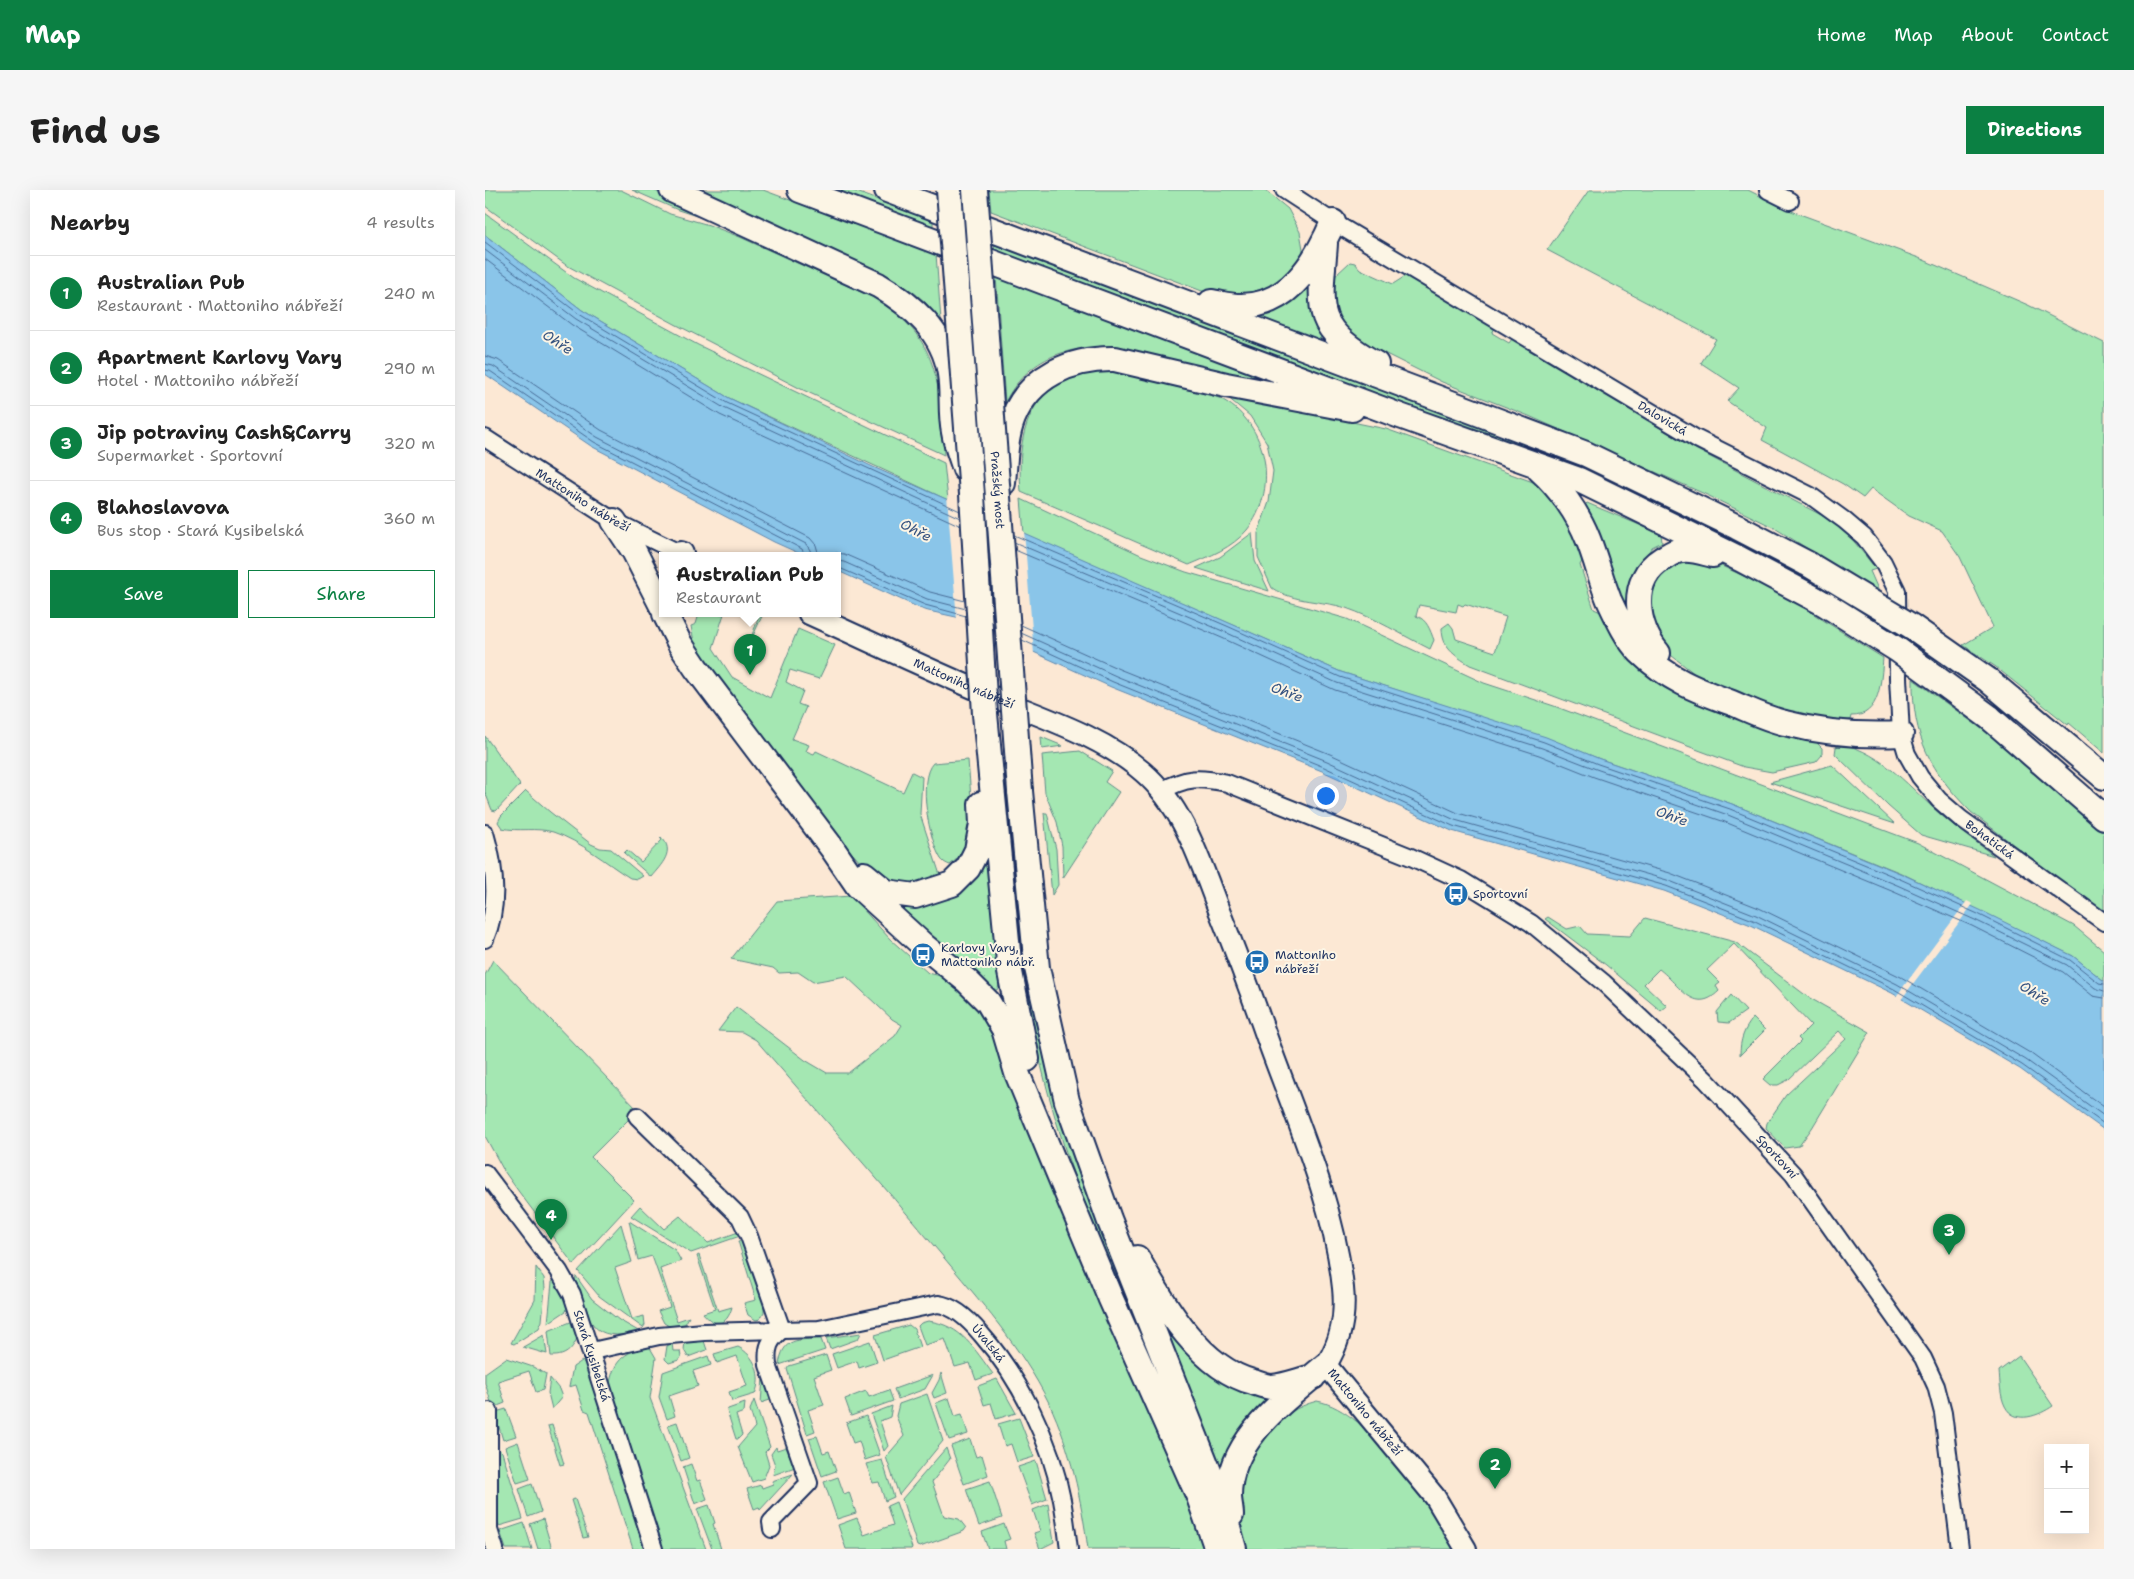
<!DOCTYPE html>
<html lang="en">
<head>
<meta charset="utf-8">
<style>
	body { margin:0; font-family:"Shantell Sans",sans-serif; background:#f6f6f6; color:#222 }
	.controls { position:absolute; right:15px; bottom:15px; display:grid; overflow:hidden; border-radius:0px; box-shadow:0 5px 20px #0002 }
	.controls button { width:45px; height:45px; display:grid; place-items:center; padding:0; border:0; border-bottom:1px solid #e0e0e0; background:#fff; color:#222; font:25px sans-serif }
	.you { position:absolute; left:840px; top:605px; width:18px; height:18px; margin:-12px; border:4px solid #fff; border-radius:50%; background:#1a73e8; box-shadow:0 0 0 8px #1a73e833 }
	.badge { display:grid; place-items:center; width:32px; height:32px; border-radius:50%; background:#0b8043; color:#fff; font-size:16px; font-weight:700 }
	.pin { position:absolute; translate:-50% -41px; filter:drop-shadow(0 1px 2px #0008) }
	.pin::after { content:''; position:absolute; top:26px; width:18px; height:15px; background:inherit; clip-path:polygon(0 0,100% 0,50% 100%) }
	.popup { position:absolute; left:174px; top:362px; width:182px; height:65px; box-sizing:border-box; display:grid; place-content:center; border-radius:0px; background:#fff; filter:drop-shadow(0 1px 4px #0005); font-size:16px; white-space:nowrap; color:#767676 }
	.popup b { font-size:19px; color:#222 }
	.popup::after { content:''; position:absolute; left:50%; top:100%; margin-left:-10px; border:10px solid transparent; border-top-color:#fff }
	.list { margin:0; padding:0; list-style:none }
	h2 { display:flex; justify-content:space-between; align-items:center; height:65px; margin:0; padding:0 20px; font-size:21px }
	h2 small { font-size:16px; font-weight:400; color:#767676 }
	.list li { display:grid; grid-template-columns:32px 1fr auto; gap:15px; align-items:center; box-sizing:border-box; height:75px; padding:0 20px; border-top:1px solid #e0e0e0 }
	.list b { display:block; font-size:19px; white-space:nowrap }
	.list p { margin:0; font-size:16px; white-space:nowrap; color:#767676 }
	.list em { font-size:16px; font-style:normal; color:#767676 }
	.actions { display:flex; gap:10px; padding:15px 20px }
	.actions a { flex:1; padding:11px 0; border:1px solid #0b8043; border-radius:0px; text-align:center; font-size:18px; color:#0b8043 }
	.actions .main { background:#0b8043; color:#fff }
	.map { position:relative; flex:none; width:1619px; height:1359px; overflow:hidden; border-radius:0px }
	header { display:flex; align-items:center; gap:30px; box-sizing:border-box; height:70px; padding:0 25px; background:#0b8043; color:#fff }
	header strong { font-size:24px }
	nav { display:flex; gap:28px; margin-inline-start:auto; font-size:18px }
	.intro { display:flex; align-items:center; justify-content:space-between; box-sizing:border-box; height:120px; padding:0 30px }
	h1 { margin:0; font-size:35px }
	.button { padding:12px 22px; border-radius:0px; background:#0b8043; color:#fff; font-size:18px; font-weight:700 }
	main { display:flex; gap:30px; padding:0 30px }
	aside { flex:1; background:#fff; border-radius:0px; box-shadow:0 5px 20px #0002 }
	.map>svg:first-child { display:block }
	.green { fill:#a4e7b2; stroke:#608b88 }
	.water { fill:#8ac5e9; stroke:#5e89b1 }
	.pier { fill:#fce8d4 }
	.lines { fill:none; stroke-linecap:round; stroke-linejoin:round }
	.shore { stroke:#476b96; stroke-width:1 }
	.minor-casing { stroke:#1b2f5e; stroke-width:20 }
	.major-casing { stroke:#1b2f5e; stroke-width:24 }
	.highway-casing { stroke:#1b2f5e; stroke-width:28 }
	.minor { stroke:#fcf5e5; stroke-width:16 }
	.major { stroke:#fcf5e5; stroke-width:20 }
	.highway { stroke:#fcf5e5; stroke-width:24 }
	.highway-bridge-casing { stroke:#1b2f5e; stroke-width:28; stroke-linecap:butt }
	.highway-bridge { stroke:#fcf5e5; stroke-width:24 }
	.labels { text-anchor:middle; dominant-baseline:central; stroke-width:4; stroke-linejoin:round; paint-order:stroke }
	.street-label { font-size:12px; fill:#1b2f5e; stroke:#fcf5e5 }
	.poi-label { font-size:12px; fill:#1b2f5e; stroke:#fcf5e5; text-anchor:start }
	.water-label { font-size:14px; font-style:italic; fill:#375481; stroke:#fcf5e5 }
</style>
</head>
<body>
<header>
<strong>Map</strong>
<nav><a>Home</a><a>Map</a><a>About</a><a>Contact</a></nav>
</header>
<div class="intro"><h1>Find us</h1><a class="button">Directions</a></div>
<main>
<aside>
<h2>Nearby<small>4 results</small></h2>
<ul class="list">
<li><span class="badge">1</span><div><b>Australian Pub</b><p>Restaurant · Mattoniho nábřeží</p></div><em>240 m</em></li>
<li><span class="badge">2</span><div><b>Apartment Karlovy Vary</b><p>Hotel · Mattoniho nábřeží</p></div><em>290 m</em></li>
<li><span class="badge">3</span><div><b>Jip potraviny Cash&amp;Carry</b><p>Supermarket · Sportovní</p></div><em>320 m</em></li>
<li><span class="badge">4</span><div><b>Blahoslavova</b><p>Bus stop · Stará Kysibelská</p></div><em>360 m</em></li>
</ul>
<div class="actions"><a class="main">Save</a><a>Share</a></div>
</aside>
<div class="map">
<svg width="1619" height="1359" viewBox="0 0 1619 1359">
	<rect width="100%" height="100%" fill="#fce8d4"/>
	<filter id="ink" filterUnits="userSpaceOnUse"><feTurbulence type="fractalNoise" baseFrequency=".02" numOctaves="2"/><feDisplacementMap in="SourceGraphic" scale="10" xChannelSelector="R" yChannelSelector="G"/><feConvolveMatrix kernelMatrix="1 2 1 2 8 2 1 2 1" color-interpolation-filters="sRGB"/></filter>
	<g filter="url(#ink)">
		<path class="green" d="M0,0H136L185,24L224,35L255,47L389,108C456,148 454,194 459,265L316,199L190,134L81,75L0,16Z
			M147,0H168L245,37L193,20Z
			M206,0H278L451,64L456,131C443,111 424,98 403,86L275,29Z
			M344,0H366L448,30V39Z
			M504,0H780L803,19L815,42L818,59L817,71L785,100L748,107L717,101L506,21Z
			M1104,0H1263L1301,19L1434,68L1543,115L1619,153V563L1584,533L1583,535L1511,477L1478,455L1508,437L1475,367L1457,341L1424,326L1386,299L1378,308L1358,294L1277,250L1282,238L1242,211L1254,198L1216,173L1231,149L1062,60Z
			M0,23L89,88L213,155L459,273L463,310L244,208L97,120L0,45Z
			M509,54L970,226L1116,284L1244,344L1234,345C1194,326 1154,307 1113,290C914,209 711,138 510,62Z
			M865,72L870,73L875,79L908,94L922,85L1010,138L1007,143L1024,153L1027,149L1212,260L1338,326L1363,344L1391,379L1385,381L1395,404L1288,337L1222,305L1044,226L957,192L883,155L863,141L851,126L847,110L851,85Z
			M511,86L818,201L643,159C592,153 546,162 520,212Z
			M825,93L827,95L836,150L773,127L772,124Z
			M617,181L634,183C656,188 678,194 700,199C715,203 730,204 743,213C784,240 793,301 762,340C747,358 725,366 704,375L536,302C531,238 546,188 617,181Z
			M741,206L901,239L1048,292C1080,313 1085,334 1099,368L1095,375L1109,419L1120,424L1207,508L1249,528L1303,548L1331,552L1337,558V565L1331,572L1287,582L1259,577L985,475C969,465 957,458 957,438L964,433L968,438L971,449L1010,462L1021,427L980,414L978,416L973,414L971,422L934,415L931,426C942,429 945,440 949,450L945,459C917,445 890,428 861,418C836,410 810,413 787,398L773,367V343L784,312L788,281L782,253L765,226Z
			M536,309L656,365L701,382L862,429L999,493L1069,516L1433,653L1589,736L1619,761V791L1588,766L1416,683L1247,614L1115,569L1064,549L856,482L539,344Z
			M1102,313L1176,344L1177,352L1167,357L1150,381L1147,441L1100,315Z
			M767,343L770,371L784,401L711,378L735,367Z
			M1193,368L1230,373L1294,402L1398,468C1396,489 1396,527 1366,526L1365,530L1335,531L1278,515L1231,496L1210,484L1182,462L1165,428L1166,393Z
			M214,424H239L228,458L247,487L285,508L313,439L350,455L334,489L305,480L301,492L318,501L313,514L321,517L307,549L324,555L321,561L329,564L331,561L418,602L427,582L437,587L435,624L457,691L414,697L386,684L358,653L215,465L209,452L206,436L211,434Z
			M275,424H278L267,448L270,450L259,474L257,471Z
			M1428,489L1545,574L1619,639V724L1486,622C1446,582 1427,547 1428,489Z
			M0,546L35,595L11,621L7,620L0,602Z
			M556,547L578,556L557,559Z
			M1357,554C1398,563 1426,599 1456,625C1473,640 1492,652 1509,666L1436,645L1403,616L1350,564L1351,557Z
			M595,561L627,581L620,592L634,602L578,688L577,656L572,632L560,603L557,565Z
			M483,570C485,600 494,655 465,675C462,674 458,672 456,669C444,650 432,589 448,573Z
			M1347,575L1410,634L1285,592Z
			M41,601L65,622L106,654L115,658L126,659L158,686L153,689L145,688C121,673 96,651 68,642C51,637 33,642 17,638L13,632L16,626Z
			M559,623H562L571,659L573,695L567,705Z
			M176,647C191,661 176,675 166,687L139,663L142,660L156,672L177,650L175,648Z
			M498,676H500L504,682L514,794L513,799L509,801L410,718L414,713Z
			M366,706L405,749L443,783L456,786L481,804L507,837L722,1359H603C596,1309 586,1259 564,1213C537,1158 494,1110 455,1063C395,991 332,921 271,850L257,842L233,841L251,817L320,870L342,883H363L410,846L417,835L407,829L361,786L328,792L313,782L294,783L288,778L246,769L292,711Z
			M535,721L547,805L564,884L676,1190L674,1195C637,1107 597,1019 570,927C550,860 538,792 528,723Z
			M1063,727L1082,739L1095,736L1102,744L1145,746L1160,728L1250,752L1323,807L1385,842L1327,938L1314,956L1300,958L1281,938L1282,933L1301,905L1361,849L1354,841L1303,890L1293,895H1285L1278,889L1316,851L1313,848L1326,835L1249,754L1222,780L1235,793L1231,796L1234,801C1209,826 1194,794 1174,779L1159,794L1182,816L1176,821L1121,775L1060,729Z
			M8,770L153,920L106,967L149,1010L89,1075L34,1002L19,981L0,946V785Z
			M1246,805L1261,821L1244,833L1233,832L1232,822Z
			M1268,828L1280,840L1255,865C1255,849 1259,840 1268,828Z
			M155,1016L179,1039L195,1026L223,1053L256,1041L255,1046L206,1063L146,1026Z
			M144,1031L190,1060L196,1071L175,1079L192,1131L204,1127L200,1134L184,1136L179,1133L173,1121L185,1117L167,1066L153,1070Z
			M136,1034L147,1072L130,1078L147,1129L159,1126L160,1135L158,1138L114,1106L93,1081Z
			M259,1050L279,1112V1122L275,1129L271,1130L263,1125L259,1113L271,1110L253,1051Z
			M214,1065L233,1121L247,1117C242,1136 230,1138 218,1123L230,1119L212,1066Z
			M51,1077L59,1088L60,1098L57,1131L54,1138L29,1154L26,1153L50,1110Z
			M91,1086L107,1109L134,1130L155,1142C104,1153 106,1132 90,1092Z
			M69,1089L84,1119L63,1133L67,1092Z
			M88,1131L94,1143C89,1157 83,1167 66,1166L63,1141Z
			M443,1131C477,1135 489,1159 508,1184L491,1190L485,1173L470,1177L460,1149L440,1155L433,1136L436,1133Z
			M424,1135L429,1139L435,1157L398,1170L390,1145Z
			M681,1136L742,1193C758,1203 773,1204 792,1205L735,1286Z
			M376,1143L373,1149L345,1159L341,1148Z
			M59,1145L62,1164L38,1157Z
			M336,1149L340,1160L294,1175C298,1147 312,1150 336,1149Z
			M200,1151H219L222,1160L203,1167L199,1160Z
			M385,1151L392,1172L374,1178L372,1171L352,1178L347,1164Z
			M187,1153L188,1161H195L196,1167L194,1170L184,1173L180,1169L182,1156Z
			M164,1156L171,1168L165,1208L221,1359H177L125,1193C129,1169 142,1161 164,1156Z
			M253,1157C270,1165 278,1186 270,1204L247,1211L244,1202L262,1196L252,1166L232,1173L229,1164Z
			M341,1165L346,1180L329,1186L339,1215L323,1220L330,1241L322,1244L302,1179L304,1176Z
			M223,1166L226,1175L208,1181L213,1196L184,1206L190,1226L182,1229L174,1207L178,1182Z
			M1534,1166L1568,1216C1555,1225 1530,1236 1520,1216C1515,1206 1515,1192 1514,1181Z
			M21,1168L48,1177L61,1184L58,1200L51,1202L44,1181L13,1191L20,1213L10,1217L7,1215L0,1193V1183Z
			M97,1171L103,1176L160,1359H148L104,1222L99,1220L91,1195L84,1197L88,1177Z
			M456,1183L462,1203L449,1208L447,1203L454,1190Z
			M448,1185L440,1199L413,1209L409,1199Z
			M280,1186L288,1209L276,1213L278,1188Z
			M65,1188L74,1199L77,1207L67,1219L63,1203Z
			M512,1189L531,1223L511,1229L506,1213L499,1215L493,1196Z
			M404,1200L408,1211L366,1226L360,1209L381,1201L384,1207Z
			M442,1204L458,1251L414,1305L401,1267L419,1246L411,1226L414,1214Z
			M464,1208L470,1226L477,1224L483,1244L464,1250L451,1213Z
			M269,1210L285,1257L280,1262L284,1275L279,1288L267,1292L253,1257L270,1237L265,1220Z
			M832,1211C886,1221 943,1315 970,1359H758C752,1323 749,1291 768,1258C772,1251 779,1246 784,1241C800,1225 810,1217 832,1211Z
			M260,1213L259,1222L251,1225L257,1245L253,1249H251L242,1221L243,1219Z
			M407,1216L405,1227L395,1231L403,1256L399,1261L386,1224Z
			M21,1219L31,1246L18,1250L10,1224L11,1222Z
			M381,1226L395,1265L380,1270L374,1251L368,1253L361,1233Z
			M534,1228L549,1267L532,1272L526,1254L520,1256L513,1234Z
			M192,1232L204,1268L196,1271L183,1235Z
			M67,1235L79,1274L75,1275L63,1236Z
			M332,1246L338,1263L344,1261L351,1281L337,1286L324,1248Z
			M485,1249L491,1267L497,1265L503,1285L479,1294L466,1256Z
			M33,1252L45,1289L32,1293L20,1257Z
			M11,1256L17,1262L38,1329L14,1336L8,1290Z
			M291,1257L292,1260L301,1257L305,1267L308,1270L310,1277L288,1285L290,1275L286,1264Z
			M461,1258L465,1269L447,1292L459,1326L474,1329L481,1338L479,1341L435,1357L432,1356L417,1309Z
			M397,1270L409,1307L400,1311L394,1292L388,1293L381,1274Z
			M551,1271L562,1309L547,1315L533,1277Z
			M206,1274L212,1291L215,1290L222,1309L210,1314L198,1277Z
			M308,1284L275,1320L274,1317L269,1319L262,1299L276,1295L277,1298L288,1294L287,1291Z
			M353,1287L359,1304L364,1302L371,1323L352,1329L339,1292Z
			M505,1291L517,1328L494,1336L481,1299Z
			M47,1294L56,1322L43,1327L34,1299Z
			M90,1309L103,1347L98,1348L86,1310Z
			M411,1312L427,1358L426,1359H361L353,1335L372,1328L379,1345L408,1335L402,1316Z
			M563,1314L569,1352L555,1359L549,1343L555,1341L548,1320Z
			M224,1315L230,1333L228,1334L236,1359H227L212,1319Z
			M58,1329L67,1359H53L45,1334Z
			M39,1333L47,1359H21L15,1341Z
			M519,1334L525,1349L519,1351L521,1359H503L497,1342Z"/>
		<path class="water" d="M0,45L97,120L244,208L388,277L856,482L1061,547L1115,569L1247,614L1417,684L1495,720L1588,766L1619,791V940L1535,879L1407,803L1266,735L1179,701L967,641L837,581L626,497L471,427L439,420L353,381L352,366H320L289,352L106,256L0,184Z"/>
		<path class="pier" d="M462,306L539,341L549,464L472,430Z
			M1482,711L1488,714L1415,811L1410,808Z"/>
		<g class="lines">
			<path class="shore" d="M0,52L94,124L242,213L475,321
				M0,60L91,129L239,218L475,328
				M0,69L87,135L235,225L476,336
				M0,166L13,170L116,240L325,348L331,355L334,366
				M0,174L8,176L112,247L321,354L325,360L326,366
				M0,180L5,181L109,252L317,359L320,366
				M529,345L742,436L855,487L1059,552L1113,574L1245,619L1415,689L1493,724L1585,770L1614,793L1619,794
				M529,352L740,442L852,493L1057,558L1111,579L1243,625L1412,695L1490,730L1582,775L1610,798L1619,801
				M530,360L737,448L850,500L1054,565L1109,587L1240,632L1409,702L1487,736L1578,782L1608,806L1619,808
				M343,366L351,363L359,364L445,402L480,411
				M352,371L359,372L442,409L481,419
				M352,377L440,415L481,426
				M536,435L634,479L845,564L973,623L1185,683L1274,718L1416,787L1545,863L1619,917
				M536,443L631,486L842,571L970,630L1182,690L1271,725L1412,794L1541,870L1619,926
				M537,450L628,492L839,577L968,636L1181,696L1268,730L1409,799L1537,875L1619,934"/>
			<defs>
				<g id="minor">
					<path id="s1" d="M799,0L848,32L1212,249L1326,306L1359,330L1379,347L1398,372L1412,401L1413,488L1416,544L1422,564L1435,587L1454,610L1476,629L1619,732"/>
					<path d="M1283,0L1305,11"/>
					<path id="s2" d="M0,248L129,331L196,364"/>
					<path id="s3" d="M676,601C702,587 713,587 742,593L926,667L976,690L1046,733L1119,793L1221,890L1308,984L1438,1168L1451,1196L1458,1223L1475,1359"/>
					<path d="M0,643C10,677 15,715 0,749"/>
					<path d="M152,926L255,1027L264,1046L297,1140C284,1150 281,1158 283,1175L324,1293L286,1332L287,1339"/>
					<path id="s4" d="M0,983L74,1081L87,1104L169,1359"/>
					<path id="s5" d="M107,1161L174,1146L219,1142L334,1139L453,1114C470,1116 485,1131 496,1144C535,1188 566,1251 577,1310C580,1326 582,1343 584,1359"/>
					<path d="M4,1221V1340L10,1359"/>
				</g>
				<g id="major">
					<path id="s6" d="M324,424C384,451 443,479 504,505C555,527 616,545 658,582C699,617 716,674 735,723C752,765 768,808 783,851C812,931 849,1013 858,1098C861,1127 856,1151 841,1175L950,1307L981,1359"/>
				</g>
				<path id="highway" d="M187,0L393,95C427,115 459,142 465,184C468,203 465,223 469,242C471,255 476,267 480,279
					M315,0L915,226L1094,290L1255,369L1340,414
					M402,0L1101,264L1252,337L1323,374
					M840,53C839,75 833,107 840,127C847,147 873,164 891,174
					M726,112C734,113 744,116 753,116C803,118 831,72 848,32
					M1054,279C1074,297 1093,323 1103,349C1111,369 1116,390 1124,410C1132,427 1142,449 1155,462C1183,489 1211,500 1247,513C1264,520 1282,529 1300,533C1338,543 1377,546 1416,544
					M518,293C520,272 520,248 528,228C545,186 586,168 630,169L741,195L867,219
					M129,331L149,361L178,418
					M190,366L196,364
					M180,424L195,454L211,478L347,658L373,696L439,756L482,791L503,812L519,839L532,883L625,1107L714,1307L732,1359
					M1173,463C1151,437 1143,390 1177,369C1184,365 1190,360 1198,360C1208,359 1219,363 1228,365
					M1503,490L1619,587
					M500,524L525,782L542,869
					M1504,527L1619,627
					M535,601L552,778L582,911L624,1029L736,1312L749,1359
					M379,684L401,702L430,706L467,694L483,678L492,660L497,634L496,614
					M652,1068C678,1113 714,1178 768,1192C774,1194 781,1197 787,1197C800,1196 815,1190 828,1187
					M746,1325C746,1319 744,1312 744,1306C744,1248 802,1209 841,1175"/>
			</defs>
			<use href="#minor" class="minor-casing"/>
			<use href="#major" class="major-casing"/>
			<use href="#highway" class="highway-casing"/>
			<use href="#minor" class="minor"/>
			<use href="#major" class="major"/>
			<use href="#highway" class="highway"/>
			<defs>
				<g id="highway-bridge">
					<path d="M464,0L487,304L500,524"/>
					<path id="s7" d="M490,0L535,601"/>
					<path d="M1323,374L1426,436L1503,490"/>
					<path d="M1340,414L1413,460L1504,527"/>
				</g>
			</defs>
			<use href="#highway-bridge" class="highway-bridge-casing"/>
			<use href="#highway-bridge" class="highway-bridge"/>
		</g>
	</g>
	<defs>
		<symbol id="bus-disc" viewBox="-11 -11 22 22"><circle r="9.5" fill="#1f6fb2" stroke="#fcf5e5"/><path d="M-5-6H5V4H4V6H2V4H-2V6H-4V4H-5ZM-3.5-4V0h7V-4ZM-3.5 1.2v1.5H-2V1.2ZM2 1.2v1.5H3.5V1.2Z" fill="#fff"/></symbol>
	</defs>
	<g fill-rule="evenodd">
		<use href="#bus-disc" x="957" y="690" width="28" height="28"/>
		<use href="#bus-disc" x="424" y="751" width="28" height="28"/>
		<use href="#bus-disc" x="758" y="758" width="28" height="28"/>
	</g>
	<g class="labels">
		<g class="street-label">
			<text stroke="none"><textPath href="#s1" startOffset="442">Dalovická</textPath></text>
			<text stroke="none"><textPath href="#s7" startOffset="301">Pražský most</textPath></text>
			<text stroke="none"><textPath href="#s2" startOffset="116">Mattoniho nábřeží</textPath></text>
			<text stroke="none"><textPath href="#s6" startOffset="170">Mattoniho nábřeží</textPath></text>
			<text stroke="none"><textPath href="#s1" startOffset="1025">Bohatická</textPath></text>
			<text stroke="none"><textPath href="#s3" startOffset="744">Sportovní</textPath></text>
			<text stroke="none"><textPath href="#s5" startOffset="416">Úvalská</textPath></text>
			<text stroke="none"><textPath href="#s4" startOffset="214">Stará Kysibelská</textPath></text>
			<text stroke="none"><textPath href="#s6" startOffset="1070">Mattoniho nábřeží</textPath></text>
		</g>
		<g class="poi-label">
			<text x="988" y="704">Sportovní</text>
			<text x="456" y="758">Karlovy Vary,<tspan x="456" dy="14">Mattoniho nábř.</tspan></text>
			<text x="790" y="765">Mattoniho<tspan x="790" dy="14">nábřeží</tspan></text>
		</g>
		<g class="water-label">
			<text transform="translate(73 152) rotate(33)">Ohře</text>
			<text transform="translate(431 340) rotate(27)">Ohře</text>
			<text transform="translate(802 502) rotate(20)">Ohře</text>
			<text transform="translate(1187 626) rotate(20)">Ohře</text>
			<text transform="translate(1550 803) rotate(32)">Ohře</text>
		</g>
	</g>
</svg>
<div class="controls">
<button>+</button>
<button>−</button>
</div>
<div class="you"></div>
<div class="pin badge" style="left:265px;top:485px">1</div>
<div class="popup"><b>Australian Pub</b>Restaurant</div>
<div class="pin badge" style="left:1010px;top:1299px">2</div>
<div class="pin badge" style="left:1464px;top:1065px">3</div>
<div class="pin badge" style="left:66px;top:1050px">4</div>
</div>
</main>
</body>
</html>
